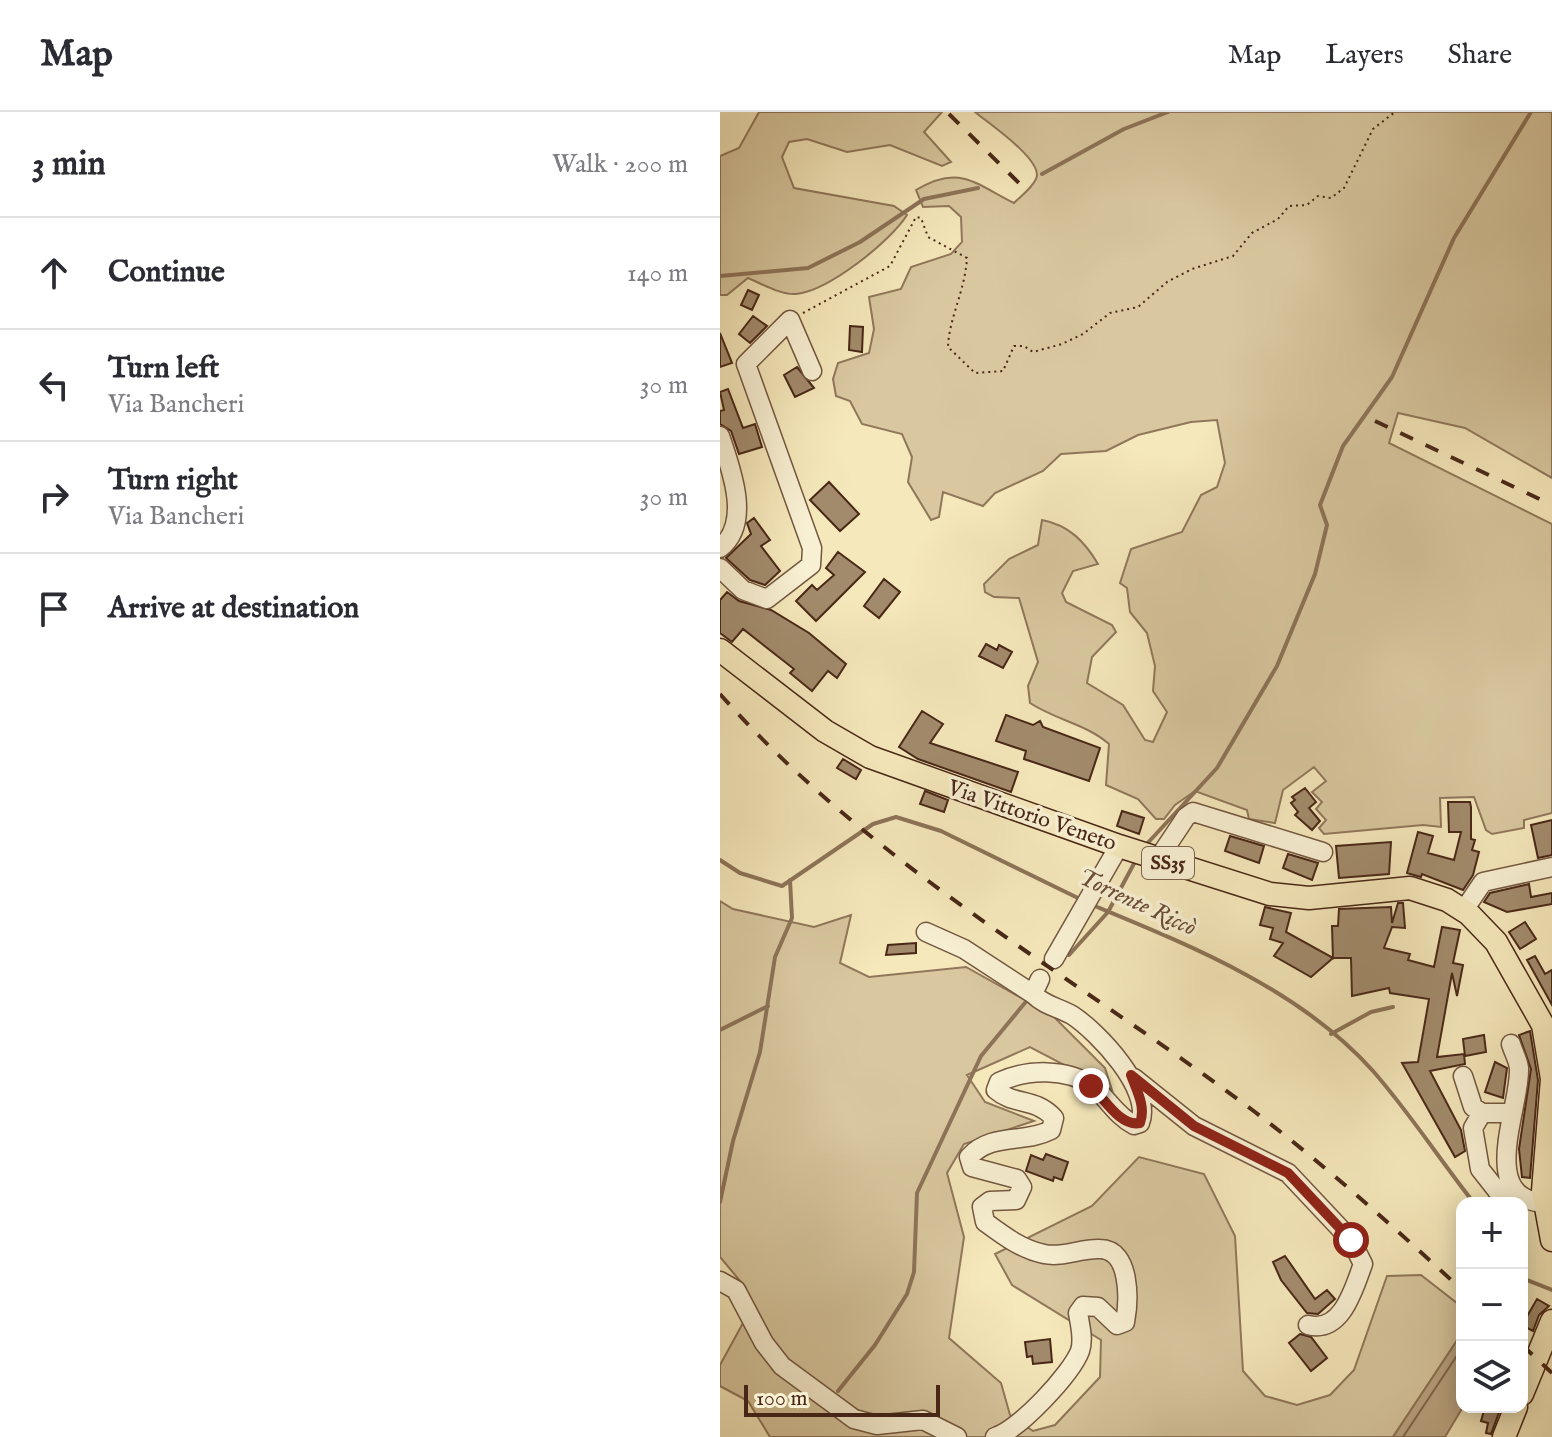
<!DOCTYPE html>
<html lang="en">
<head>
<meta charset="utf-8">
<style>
	body { margin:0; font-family:"IM FELL English",serif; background:#f7f7f7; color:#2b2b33 }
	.controls { position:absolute; right:24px; bottom:24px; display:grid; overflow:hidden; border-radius:16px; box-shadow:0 4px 20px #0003 }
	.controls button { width:72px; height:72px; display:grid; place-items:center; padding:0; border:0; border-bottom:2px solid #e1e1e2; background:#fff; color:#2b2b33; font:40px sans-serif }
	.scale { position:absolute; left:24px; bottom:20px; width:196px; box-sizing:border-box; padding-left:8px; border:4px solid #492717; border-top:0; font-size:22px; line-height:28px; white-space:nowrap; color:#492717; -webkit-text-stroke:6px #f8f0d3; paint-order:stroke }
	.stop { position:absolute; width:24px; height:24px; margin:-18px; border:6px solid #8f2418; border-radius:50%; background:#fff }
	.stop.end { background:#8f2418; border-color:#fff; box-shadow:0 2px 8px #0008 }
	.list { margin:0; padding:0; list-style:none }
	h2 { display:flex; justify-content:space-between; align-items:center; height:104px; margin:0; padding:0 32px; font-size:34px }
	h2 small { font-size:26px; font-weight:400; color:#7c7c81 }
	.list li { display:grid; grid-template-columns:52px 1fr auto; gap:24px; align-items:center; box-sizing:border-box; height:112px; padding:0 32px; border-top:2px solid #e1e1e2 }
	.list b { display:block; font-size:30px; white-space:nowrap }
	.list p { margin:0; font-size:26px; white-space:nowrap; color:#7c7c81 }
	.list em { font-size:26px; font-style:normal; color:#7c7c81 }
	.icon { flex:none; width:44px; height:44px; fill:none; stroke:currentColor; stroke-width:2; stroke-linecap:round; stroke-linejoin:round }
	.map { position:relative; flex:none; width:832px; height:1325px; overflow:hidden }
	header { display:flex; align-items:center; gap:48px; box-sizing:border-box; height:112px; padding:0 40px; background:#fff; border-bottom:2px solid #e1e1e2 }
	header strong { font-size:38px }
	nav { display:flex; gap:44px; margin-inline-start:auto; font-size:28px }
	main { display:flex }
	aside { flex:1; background:#fff }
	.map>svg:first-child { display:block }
	.green { fill:#d8c79f; stroke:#90775b; stroke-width:2 }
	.water { fill:#bba683; stroke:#8d7358; stroke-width:2 }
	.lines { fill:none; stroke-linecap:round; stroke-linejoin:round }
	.shore { stroke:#82664d; stroke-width:2 }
	.stream { stroke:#8d7358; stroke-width:4 }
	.building { fill:#a28b6c; stroke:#492717; stroke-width:2 }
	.minor-casing { stroke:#745740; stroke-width:21 }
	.major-casing { stroke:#492717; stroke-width:25 }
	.path { stroke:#492717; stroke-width:2; stroke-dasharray:2 4; stroke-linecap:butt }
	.minor { stroke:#f8f0d3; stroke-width:18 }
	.major { stroke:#f5e8bb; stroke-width:22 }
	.rail { stroke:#492717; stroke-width:4; stroke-dasharray:14 14; stroke-linecap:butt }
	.route { stroke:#8f2418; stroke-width:10 }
	.labels { text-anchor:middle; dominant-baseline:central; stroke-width:7; stroke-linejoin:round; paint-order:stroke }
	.shield { fill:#f8f0d3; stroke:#7e634f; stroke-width:2 }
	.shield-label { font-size:20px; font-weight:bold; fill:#492717 }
	.street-label { font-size:22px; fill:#492717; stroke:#f8f0d3 }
	.water-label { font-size:24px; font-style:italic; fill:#6b4d37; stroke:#f8f0d3 }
</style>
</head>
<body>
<header>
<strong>Map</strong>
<nav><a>Map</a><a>Layers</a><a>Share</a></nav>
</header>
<main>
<aside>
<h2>3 min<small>Walk · 200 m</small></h2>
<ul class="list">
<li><svg class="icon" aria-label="ahead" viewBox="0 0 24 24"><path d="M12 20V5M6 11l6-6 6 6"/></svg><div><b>Continue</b></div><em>140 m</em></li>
<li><svg class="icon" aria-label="left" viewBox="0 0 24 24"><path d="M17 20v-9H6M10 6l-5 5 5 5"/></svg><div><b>Turn left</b><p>Via Bancheri</p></div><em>30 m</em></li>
<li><svg class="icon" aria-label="right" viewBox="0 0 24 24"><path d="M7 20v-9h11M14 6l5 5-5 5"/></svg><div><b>Turn right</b><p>Via Bancheri</p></div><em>30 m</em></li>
<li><svg class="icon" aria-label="arrive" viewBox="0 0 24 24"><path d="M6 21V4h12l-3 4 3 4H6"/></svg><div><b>Arrive at destination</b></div></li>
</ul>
</aside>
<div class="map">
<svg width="832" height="1325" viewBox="0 0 832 1325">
	<rect width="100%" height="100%" fill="#f5e8bb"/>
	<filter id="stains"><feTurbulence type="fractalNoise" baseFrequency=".0025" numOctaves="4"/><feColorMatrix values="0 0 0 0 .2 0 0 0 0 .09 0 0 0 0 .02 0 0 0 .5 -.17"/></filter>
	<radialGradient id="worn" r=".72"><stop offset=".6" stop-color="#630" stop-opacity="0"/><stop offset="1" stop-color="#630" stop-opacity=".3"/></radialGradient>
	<path class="green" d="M39,0H222L204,20L231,50L222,54L170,33L127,40L87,27L69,30L62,45L74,76L174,94L187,103C170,130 108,179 76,182C61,183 42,172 28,166L7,183H0V44L19,36Z
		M255,0H832V366L745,316L678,301L669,331L832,412V701L804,708V716L772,722L766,718L754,685L720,686L721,715L703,713L604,722L599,716L606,708L596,697L602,690L592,680L606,669L594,655L563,678L555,711L529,707L527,698L475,679L455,693L444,707H436L418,687L386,673L389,632C366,612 336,608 310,591L308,574L318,550L299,486L274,485L265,480L264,472L289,447L318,433L322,408C349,413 365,430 378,452L353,459L342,481L346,490L392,513L396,520L372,545L367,571L403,593L425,628L433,630L447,600L433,579L435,554L427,521L410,500L407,476L400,471L411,437L462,420L481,383L497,375L505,351L497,308L471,310L418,323L386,339L341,342L323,359L275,381L263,394L223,380L219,405L211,408L188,370L192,345L182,322L142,312L130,289L116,284L113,267L118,251L149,241L154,217L149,185L181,177L191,155L231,142L242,130L241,105L229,94L203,95L196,78C239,52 254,71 294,91C301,84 312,76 316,67C325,49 268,11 255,0Z
		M0,789L13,797L94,815L131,803L120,851L149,865L246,855L332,903L385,956L392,978L310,935L247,963L265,990L314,1009L244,1032L227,1061L244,1125L229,1226L281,1271L290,1303L313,1319L335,1313L380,1265L381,1228L292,1173L275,1142L372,1094L419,1045L484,1062L515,1124L523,1259L545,1284L577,1293L610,1283L634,1258L667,1164L701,1163L742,1195V1221L673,1325H50L28,1289L0,1274V1253L23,1211L26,1176L0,1145Z"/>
	<path class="water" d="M742,1221L743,1295L725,1325H673Z"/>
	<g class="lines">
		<path class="shore" d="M683,1325L742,1236"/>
		<path class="stream" d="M322,62L404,17L448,0
			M0,164L88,156L140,130L204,87L258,76
			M424,735L497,656L557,554L595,462L607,413L600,393L623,334L672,265L734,126L811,0
			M0,748L20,761L62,774L153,712L176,705L221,719L362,788
			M370,792C469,833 580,877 653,959C689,1000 720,1048 754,1091
			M349,843L388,800L417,746
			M0,918L48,894
			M611,922L651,900L673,895
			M0,1090L13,1029L40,940L55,845L72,806L70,768
			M802,1166L832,1178
			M118,1279L155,1233L187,1182L194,1160L197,1081L261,944L309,886"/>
	</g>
	<path class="building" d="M28,178L39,183L32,198L21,193Z
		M33,204L47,214L30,231L19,222Z
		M130,214L143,215L142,240L129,238Z
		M0,221L12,251L0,255Z
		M77,255L94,276L75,285L64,263Z
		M8,277L23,316L35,312L42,335L19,342L11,319L0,312V299L4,298L0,280Z
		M109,370L139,402L120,419L90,388Z
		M34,406L50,428L41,434L60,459L45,473L30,468L6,446L31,422L27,411Z
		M118,440L145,460L96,509L76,489L92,473L97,478L114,463L106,456Z
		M164,467L180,480L159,506L144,494Z
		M7,480L19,489L51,498L89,521L126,552L117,566L108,559L92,579L70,561L74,557L23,517L12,530L0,521V488Z
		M266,532L277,538L279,533L292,540L283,556L259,544Z
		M202,599L223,612L210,631L298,660L291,680L198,647L179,635Z
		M286,603L313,613L320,609L323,615L380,636L369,669L304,647L306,639L276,629Z
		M123,647L141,658L136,667L117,656Z
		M585,676L596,690L589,696L600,709L592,718L575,703L578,700L571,691L575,688L572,685Z
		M205,679L228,688L224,700L200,692Z
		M728,690H750L751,695V727L755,728L752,738L759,740L753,763L743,778L702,762L701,765L687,761L698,720L713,724L708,741L734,748L741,720H729Z
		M402,699L424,706L419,722L397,714Z
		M832,708V743L818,746L811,713Z
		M510,724L544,734L539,751L505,739Z
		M671,730L669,762L619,766L616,734Z
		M568,742L598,751L592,768L563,756Z
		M809,772L811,785L832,781V792L787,800L764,790L770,781Z
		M678,791H683L685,816L672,815L664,836L690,842L688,848L714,855L722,815L740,818L733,851L743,853L737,884L732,861L717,945L744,942L745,952L710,959L741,1018L745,1039L735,1045L682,951L698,950L709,887L670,881L669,876L632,884L631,846H613L591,865L554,844L563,831L550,827L553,816L540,813L545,795L571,801L566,820L613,846L612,814H618L619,797L671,795L672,811Z
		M805,810L816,827L800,837L789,820Z
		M196,831V841L166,843L168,833Z
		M815,844L825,862L832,858V893L807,848Z
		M810,919L818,968L810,1066L802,1065L799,1037L811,957L799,923Z
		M764,923L766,940L745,944L743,927Z
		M775,950L787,956L783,986L765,980Z
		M326,1042L348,1050L342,1068L334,1065L333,1069L306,1059L311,1043L323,1048Z
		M565,1144L595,1187L607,1178L615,1187L598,1202L587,1201L561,1168L553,1150Z
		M817,1187L829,1194L819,1203L813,1219L802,1213Z
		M580,1222L591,1225L607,1246L591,1259L569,1231Z
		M330,1227L332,1250L313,1252L312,1244L307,1245L305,1230Z
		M765,1295H781L771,1322L766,1321L768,1311L761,1309Z"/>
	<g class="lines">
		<defs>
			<path id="minor" d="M0,324C11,357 32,411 0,436
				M0,456L23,478L47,487L91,453L92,436L26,252L70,208L92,259
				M438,747L466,705L473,700L603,740
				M744,798L763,770L832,755
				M206,820L244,837L313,882
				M334,847L399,734
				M791,932C793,939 798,948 799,956C801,995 756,1087 825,1091
				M743,964L753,995L762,1001H792
				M414,966L474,1014L568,1061L631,1128L643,1152C634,1176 622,1222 588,1213
				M762,1001L753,1016L760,1057L782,1085
				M0,1169L16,1178L44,1231L62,1254L134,1307L157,1313L203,1308L237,1325
				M275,1325C299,1318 351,1262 360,1239C364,1227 360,1213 358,1201L363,1194L378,1195L397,1213L405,1210C409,1189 411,1137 380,1137C361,1136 343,1146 324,1142C301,1137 284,1124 265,1110L262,1095L270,1089L296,1088L302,1075L297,1067L252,1055L249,1045C272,1020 304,1032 331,1018L334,1006C315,985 294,994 276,978L279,970C307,957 347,956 372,974C388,986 395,1003 414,1013L420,1011C433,978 378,920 352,903C338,895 325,894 313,882L320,867"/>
			<path id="major" d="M0,538L105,619L150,645L399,734L550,782L589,786L690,776L727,788L749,802L776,830L823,913L832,967
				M832,967L823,1079L832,1128
				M802,1282L832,1209
				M784,1325L796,1295"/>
		</defs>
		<use href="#minor" class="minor-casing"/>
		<use href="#major" class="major-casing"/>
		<path class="path" d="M83,201L170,154L196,105L201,106L208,125L247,146C245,179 229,206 228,235L255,261L283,259L294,234H304L313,240L342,232L363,222L390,201L418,195L447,170L472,157L513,144L532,121L558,107L569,94L587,93L598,84L611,86L624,76L653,17L675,0"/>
		<use href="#minor" class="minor"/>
		<use href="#major" class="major"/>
		<path class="rail" d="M229,2L302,74
			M655,309L832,393
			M0,582C150,752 355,865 535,1000C607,1055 675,1116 742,1178
			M802,1233L832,1261"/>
	</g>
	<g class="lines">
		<path class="route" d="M371,974C385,987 400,1015 420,1011C426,995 417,979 411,963L474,1014L568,1061L631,1128"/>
	</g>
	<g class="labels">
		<rect class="shield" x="422" y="735" width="52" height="32" rx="6"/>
		<g class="shield-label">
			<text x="448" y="751">SS35</text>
		</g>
		<g class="street-label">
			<text transform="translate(312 704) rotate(19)">Via Vittorio Veneto</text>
		</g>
		<g class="water-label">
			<text transform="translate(417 791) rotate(25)">Torrente Riccò</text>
		</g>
	</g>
	<rect width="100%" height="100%" filter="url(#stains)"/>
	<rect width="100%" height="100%" fill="url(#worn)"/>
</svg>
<div class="controls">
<button>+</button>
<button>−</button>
<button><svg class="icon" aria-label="layers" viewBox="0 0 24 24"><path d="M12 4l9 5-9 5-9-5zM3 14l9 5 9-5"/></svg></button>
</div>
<div class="scale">100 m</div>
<div class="stop" style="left:631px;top:1128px"></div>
<div class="stop end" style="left:371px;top:974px"></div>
</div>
</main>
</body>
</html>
